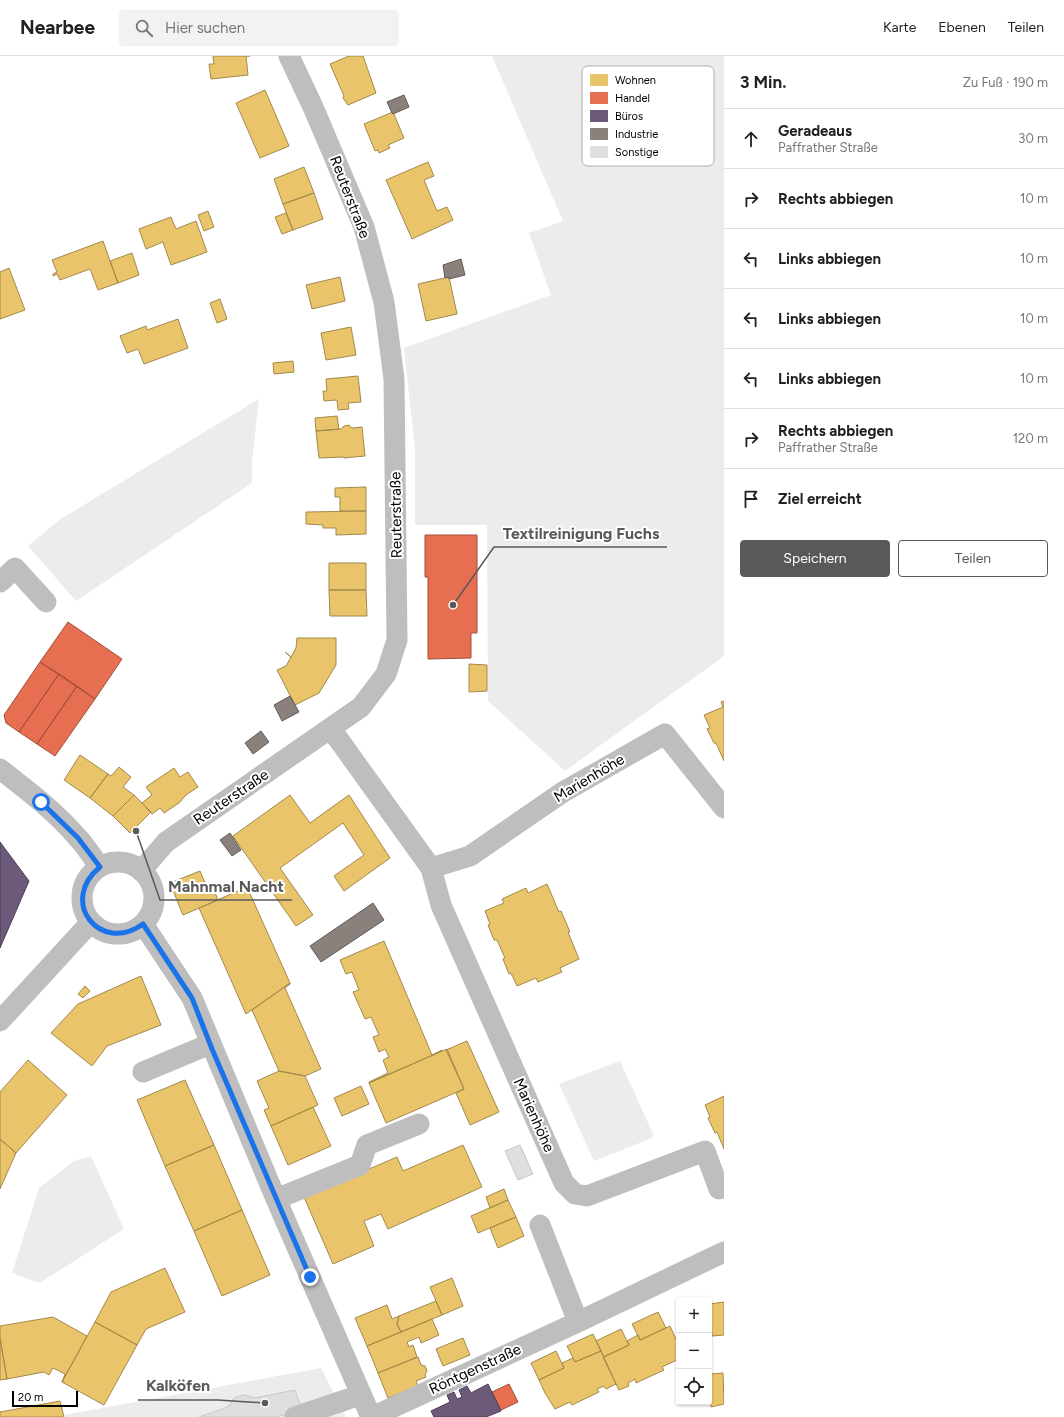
<!DOCTYPE html>
<html lang="de">
<head>
<meta charset="utf-8">
<style>
	body { margin:0; font-family:Figtree,sans-serif; background:#f2f2f2; color:#222 }
	.controls { position:absolute; right:12px; bottom:12px; display:grid; overflow:hidden; border-radius:4px; box-shadow:0 1px 3px #0004 }
	.controls button { width:36px; height:36px; display:grid; place-items:center; padding:0; border:0; border-bottom:1px solid #e0e0e0; background:#fff; color:#222; font:20px sans-serif }
	.scale { position:absolute; left:12px; bottom:10px; width:66px; box-sizing:border-box; padding-left:4px; border:2px solid #000; border-top:0; font-size:11px; line-height:14px; white-space:nowrap; color:#000; -webkit-text-stroke:3px #fff; paint-order:stroke }
	.stop { position:absolute; width:12px; height:12px; margin:-9px; border:3px solid #1a73e8; border-radius:50%; background:#fff }
	.stop.end { background:#1a73e8; border-color:#fff; box-shadow:0 1px 4px #0008 }
	.list { margin:0; padding:0; list-style:none }
	h2 { display:flex; justify-content:space-between; align-items:center; height:52px; margin:0; padding:0 16px; font-size:17px }
	h2 small { font-size:13px; font-weight:400; color:#767676 }
	.list li { display:grid; grid-template-columns:26px 1fr auto; gap:12px; align-items:center; box-sizing:border-box; height:60px; padding:0 16px; border-top:1px solid #e0e0e0 }
	.list b { display:block; font-size:15px; white-space:nowrap }
	.list p { margin:0; font-size:13px; white-space:nowrap; color:#767676 }
	.list em { font-size:13px; font-style:normal; color:#767676 }
	.actions { display:flex; gap:8px; padding:12px 16px }
	.actions a { flex:1; padding:9px 0; border:1px solid #595959; border-radius:4px; text-align:center; font-size:14px; color:#595959 }
	.actions .main { background:#595959; color:#fff }
	.icon { flex:none; width:22px; height:22px; fill:none; stroke:currentColor; stroke-width:2; stroke-linecap:round; stroke-linejoin:round }
	.map { position:relative; flex:none; width:724px; height:1361px; overflow:hidden }
	header { display:flex; align-items:center; gap:24px; box-sizing:border-box; height:56px; padding:0 20px; background:#fff; border-bottom:1px solid #e0e0e0 }
	header strong { font-size:19px }
	nav { display:flex; gap:22px; margin-inline-start:auto; font-size:14px }
	.search { width:280px; height:36px; background:#f2f2f2; display:flex; align-items:center; gap:10px; box-sizing:border-box; padding:0 14px; border-radius:4px; color:#767676; font-size:15px }
	main { display:flex }
	aside { flex:1; background:#fff }
	.map>svg:first-child { display:block }
	.green { fill:#ececec }
	.homes { fill:#e9c46a; stroke:#a3894a }
	.shops { fill:#e76f51; stroke:#a24e39 }
	.offices { fill:#6d597a; stroke:#4c3e55 }
	.industry { fill:#8a817c; stroke:#615a57 }
	.building { fill:#dfdfdf; stroke:#c7c7c7 }
	.lines { fill:none; stroke-linecap:round; stroke-linejoin:round }
	.minor { stroke:#bebebe; stroke-width:21 }
	.route { stroke:#1a73e8; stroke-width:5 }
	.labels { text-anchor:middle; dominant-baseline:central; stroke-width:4; stroke-linejoin:round; paint-order:stroke }
	.street-label { font-size:15px; fill:#000; stroke:#fff }
	.key { fill:#fff; stroke:#b2b2b2; stroke-width:1 }
	.key-label { font-size:11px; fill:#000 }
	.leader { fill:none; stroke:#595959; stroke-width:1.5 }
	.callout-dot { fill:#595959; stroke:#fff; stroke-width:1.5 }
	.callout-label { font-size:16px; text-anchor:middle; font-weight:bold; fill:#595959; stroke:#fff; stroke-width:4; stroke-linejoin:round; paint-order:stroke }
</style>
</head>
<body>
<header>
<strong>Nearbee</strong>
<div class="search"><svg class="icon" aria-label="search" viewBox="0 0 24 24"><circle cx="10" cy="10" r="6"/><path d="M15 15l6 6"/></svg>Hier suchen</div>
<nav><a>Karte</a><a>Ebenen</a><a>Teilen</a></nav>
</header>
<main>
<div class="map">
<svg width="724" height="1361" viewBox="0 0 724 1361">
	<rect width="100%" height="100%" fill="#fff"/>
	<path class="green" d="M492,0H724V600L565,715L488,645L487,469H415V393L404,292L551,239L529,177L563,165Z
		M259,343L252,405V427L76,545L28,490L59,464Z
		M620,1005L654,1080L647,1084L594,1105L559,1028Z
		M91,1100L124,1173L40,1227L12,1217L39,1132L74,1105Z
		M321,1312L346,1361H65L64,1359Z"/>
	<path class="homes" d="M213,0H250H246L248,19L211,23L209,8H214Z
		M349,0H363L376,37L348,49L343,42L344,40L330,8Z
		M265,34L289,90L260,102L236,47Z
		M393,56L404,82L388,89L390,92L379,97L378,94L375,95L364,68Z
		M428,106L434,120L424,124L437,155L447,151L453,164L412,183L386,124Z
		M304,111L314,137L283,148L274,123Z
		M314,137L323,163L293,174L283,148Z
		M208,155L214,171L204,175L198,159Z
		M286,157L293,174L282,178L275,161Z
		M171,161L176,173L196,165L207,196L171,209L163,186L146,193L139,173Z
		M103,185L118,227L98,234L90,213L60,224L57,218L53,220V218L57,216L52,204Z
		M132,197L139,219L118,227L110,205Z
		M9,212L25,254L0,263V216Z
		M340,221L345,245L312,253L306,229Z
		M449,221L457,258L426,265L418,228Z
		M220,243L227,263L217,267L210,247Z
		M178,263L188,292L144,308L138,293L127,297L120,280L146,270L147,274Z
		M351,271L356,299L326,304L321,277Z
		M293,305L294,316L274,318L273,307Z
		M358,320L361,346L348,347L349,353L338,354L337,344L324,345L323,335H327L326,323Z
		M337,360L339,373L316,375L315,362Z
		M349,369L352,372L362,371L365,400L344,402V401L319,402L316,375L341,373L344,370Z
		M366,431V455H340V441H335V432Z
		M366,455V478L336,479V472H323V469L306,468V456Z
		M329,507H366V534H329Z
		M329,534H366L367,560H330Z
		M297,582H336V609L319,637L295,649L277,614L286,610L291,601L285,596L291,601L296,592Z
		M469,608L487,609V635L469,636Z
		M724,645V705L716,687H714L707,673L710,672L704,659L723,651L721,646Z
		M80,699L108,718L90,742L64,724Z
		M119,711L131,721L123,731L134,739L113,760L90,742L108,718L111,720Z
		M174,712L180,721L188,716L198,731L186,739L179,747L164,757L160,752L152,758L142,747L152,739L146,731Z
		M134,739L151,756L130,777L113,760Z
		M290,739L310,767L349,739L390,802L344,835L334,820L364,799L343,767L280,812L313,859L296,870L233,780Z
		M200,815L206,829L211,827L218,844L183,859L170,827Z
		M547,828L559,856L561,855L570,876H568L579,903L560,912L562,916L538,926L536,922L517,930L511,917L509,918L503,903L505,902L497,884H494L488,869L490,868L485,855L504,847L502,843L526,832L528,837Z
		M247,831L290,927L246,958L199,852Z
		M384,885L432,999L442,994V995L369,1027V1026L388,1017L383,1004L389,1001L385,993L379,996L373,981L379,979L371,961L365,963L353,936L359,934L352,916L346,918L340,904Z
		M141,920L161,969L107,990L92,1010L51,977L78,948Z
		M290,927V928L285,932L321,1013L305,1020L279,1015L252,954Z
		M85,930L90,935L83,942L78,938Z
		M467,985L499,1056L470,1069L456,1037L464,1033L446,994Z
		M447,993L464,1033L386,1067L369,1027Z
		M28,1004L67,1039L16,1097L0,1083V1036Z
		M279,1015L305,1020L318,1049L271,1070L264,1054L269,1052L257,1025Z
		M185,1024L214,1089L165,1110L137,1044Z
		M361,1030L369,1048L342,1060L334,1042Z
		M724,1040V1093L717,1076L715,1077L708,1062L710,1061L705,1049Z
		M313,1051L331,1090L288,1109L271,1070Z
		M0,1083L16,1097L0,1133Z
		M214,1089L242,1154L194,1175L165,1110Z
		M463,1089L482,1131L388,1173L381,1158L364,1165L374,1190L333,1208L304,1141L397,1101L403,1115Z
		M504,1133L508,1144L490,1152L486,1141Z
		M508,1144L516,1161L478,1177L471,1160Z
		M242,1154L270,1219L222,1240L194,1175Z
		M516,1161L524,1180L498,1192L490,1172Z
		M165,1212L185,1256L146,1273L137,1289L95,1266L111,1236Z
		M452,1222L463,1250L442,1259L430,1231Z
		M436,1245L442,1259L401,1276L397,1268L399,1260Z
		M724,1246V1279L712,1280L709,1248Z
		M387,1249L392,1263L399,1260L397,1268L401,1276L367,1290L355,1262Z
		M658,1256L666,1272L640,1284L632,1268Z
		M53,1261L87,1280L62,1326L65,1318L53,1312L49,1319L44,1316L7,1323L0,1282V1270Z
		M432,1263L439,1279L421,1287L419,1281L407,1286L409,1291L413,1289L417,1301L378,1317L367,1290Z
		M95,1266L137,1289L104,1349L62,1326Z
		M670,1270L679,1290V1303L662,1311L664,1314L636,1327L635,1323L628,1327L629,1330L619,1334L603,1301L629,1289L627,1285L638,1279L640,1284Z
		M621,1273L629,1289L604,1301L596,1285Z
		M593,1278L601,1295L575,1306L567,1290Z
		M0,1282L7,1323L0,1324Z
		M463,1282L470,1299L443,1310L436,1293Z
		M556,1295L564,1312L539,1324L531,1307Z
		M601,1295L616,1328L606,1333L604,1330L597,1333L599,1336L572,1349L570,1346L555,1353L545,1337L539,1324L564,1312L562,1307L573,1302L575,1306Z
		M418,1301L421,1309L425,1310L427,1315L425,1319L426,1321L416,1325L418,1330L388,1342L378,1317Z
		M723,1317L724,1348L711,1351L709,1343V1318Z
		M60,1345L64,1361H0V1356Z"/>
	<path class="shops" d="M425,479H477V577H471V602L428,603V521H425Z
		M68,566L122,603L95,643L40,606Z
		M40,606L59,618L19,676L6,667L4,659Z
		M59,618L77,630L37,688L19,676Z
		M77,630L95,643L55,700L37,688Z
		M509,1328L518,1346L501,1354L492,1336Z"/>
	<path class="offices" d="M0,786L29,825L0,892Z
		M488,1328L501,1355L486,1361H434L431,1355L450,1346L447,1339L454,1336L457,1343L462,1341L459,1334L467,1330L471,1337Z"/>
	<path class="industry" d="M404,39L409,51L393,58L392,57L387,46Z
		M461,203L465,219L449,223V221L445,222L443,209Z
		M290,640L299,656L282,665L274,649Z
		M261,675L269,686L253,698L245,687Z
		M230,777L241,794L232,800L220,784Z
		M373,847L384,864L321,906L310,890Z"/>
	<path class="building" d="M520,1089L533,1118L518,1124L505,1095Z
		M295,1334L302,1354L276,1361H199L228,1351L234,1342L244,1339L255,1342Z"/>
	<g class="lines">
		<path class="minor" d="M0,526L15,512L46,546
			M331,673L431,812L470,800L563,736L665,678L724,752
			M0,713C27,734 55,755 77,781C86,790 92,801 100,811
			M82 842a36 36 0 1 1 72 0a36 36 0 1 1-72 0Z
			M431,812L441,849L564,1127L575,1138L587,1140L705,1095L719,1133
			M141,815L166,786L361,651L386,618L397,584L394,323L384,246L364,171L313,51L289,0
			M143,868L192,942L276,1143L371,1361
			M0,965L91,866
			M143,1016L210,988
			M276,1143L360,1109L367,1089L419,1068
			M540,1169L578,1266
			M295,1361L360,1339
			M372,1361L578,1266L724,1196"/>
	</g>
	<g class="lines">
		<path class="route" d="M41,746L78,782L100,811C58,845 100,899 143,868L192,942L212,993L310,1221"/>
	</g>
	<g class="labels">
		<g class="street-label">
			<text transform="translate(350 141) rotate(69)">Reuterstraße</text>
			<text transform="translate(396 459) rotate(-91)">Reuterstraße</text>
			<text transform="translate(589 722) rotate(-31)">Marienhöhe</text>
			<text transform="translate(231 741) rotate(-34)">Reuterstraße</text>
			<text transform="translate(534 1059) rotate(66)">Marienhöhe</text>
			<text transform="translate(475 1313) rotate(-25)">Röntgenstraße</text>
		</g>
	</g>
	<rect x="582" y="10" width="132" height="100" rx="6" class="key"/>
	<rect x="590" y="18" width="18" height="12" fill="#e9c46a"/>
	<rect x="590" y="36" width="18" height="12" fill="#e76f51"/>
	<rect x="590" y="54" width="18" height="12" fill="#6d597a"/>
	<rect x="590" y="72" width="18" height="12" fill="#8a817c"/>
	<rect x="590" y="90" width="18" height="12" fill="#dfdfdf"/>
	<g class="key-label">
		<text x="615" y="28">Wohnen</text>
		<text x="615" y="46">Handel</text>
		<text x="615" y="64">Büros</text>
		<text x="615" y="82">Industrie</text>
		<text x="615" y="100">Sonstige</text>
	</g>
	<path class="leader" d="M453 549L494 491H667M136 775L160 844H292M265 1347L218 1344H138"/>
	<g class="callout-dot">
		<circle cx="453" cy="549" r="4"/>
		<circle cx="136" cy="775" r="4"/>
		<circle cx="265" cy="1347" r="4"/>
	</g>
	<g class="callout-label">
		<text x="581" y="483">Textilreinigung Fuchs</text>
		<text x="226" y="836">Mahnmal Nacht</text>
		<text x="178" y="1335">Kalköfen</text>
	</g>
</svg>
<div class="controls">
<button>+</button>
<button>−</button>
<button><svg class="icon" aria-label="locate" viewBox="0 0 24 24"><circle cx="12" cy="12" r="6"/><path d="M12 2v4M12 18v4M2 12h4M18 12h4"/></svg></button>
</div>
<div class="scale">20 m</div>
<div class="stop" style="left:41px;top:746px"></div>
<div class="stop end" style="left:310px;top:1221px"></div>
</div>
<aside>
<h2>3 Min.<small>Zu Fuß · 190 m</small></h2>
<ul class="list">
<li><svg class="icon" aria-label="ahead" viewBox="0 0 24 24"><path d="M12 20V5M6 11l6-6 6 6"/></svg><div><b>Geradeaus</b><p>Paffrather Straße</p></div><em>30 m</em></li>
<li><svg class="icon" aria-label="right" viewBox="0 0 24 24"><path d="M7 20v-9h11M14 6l5 5-5 5"/></svg><div><b>Rechts abbiegen</b></div><em>10 m</em></li>
<li><svg class="icon" aria-label="left" viewBox="0 0 24 24"><path d="M17 20v-9H6M10 6l-5 5 5 5"/></svg><div><b>Links abbiegen</b></div><em>10 m</em></li>
<li><svg class="icon" aria-label="left" viewBox="0 0 24 24"><path d="M17 20v-9H6M10 6l-5 5 5 5"/></svg><div><b>Links abbiegen</b></div><em>10 m</em></li>
<li><svg class="icon" aria-label="left" viewBox="0 0 24 24"><path d="M17 20v-9H6M10 6l-5 5 5 5"/></svg><div><b>Links abbiegen</b></div><em>10 m</em></li>
<li><svg class="icon" aria-label="right" viewBox="0 0 24 24"><path d="M7 20v-9h11M14 6l5 5-5 5"/></svg><div><b>Rechts abbiegen</b><p>Paffrather Straße</p></div><em>120 m</em></li>
<li><svg class="icon" aria-label="arrive" viewBox="0 0 24 24"><path d="M6 21V4h12l-3 4 3 4H6"/></svg><div><b>Ziel erreicht</b></div></li>
</ul>
<div class="actions"><a class="main">Speichern</a><a>Teilen</a></div>
</aside>
</main>
</body>
</html>
